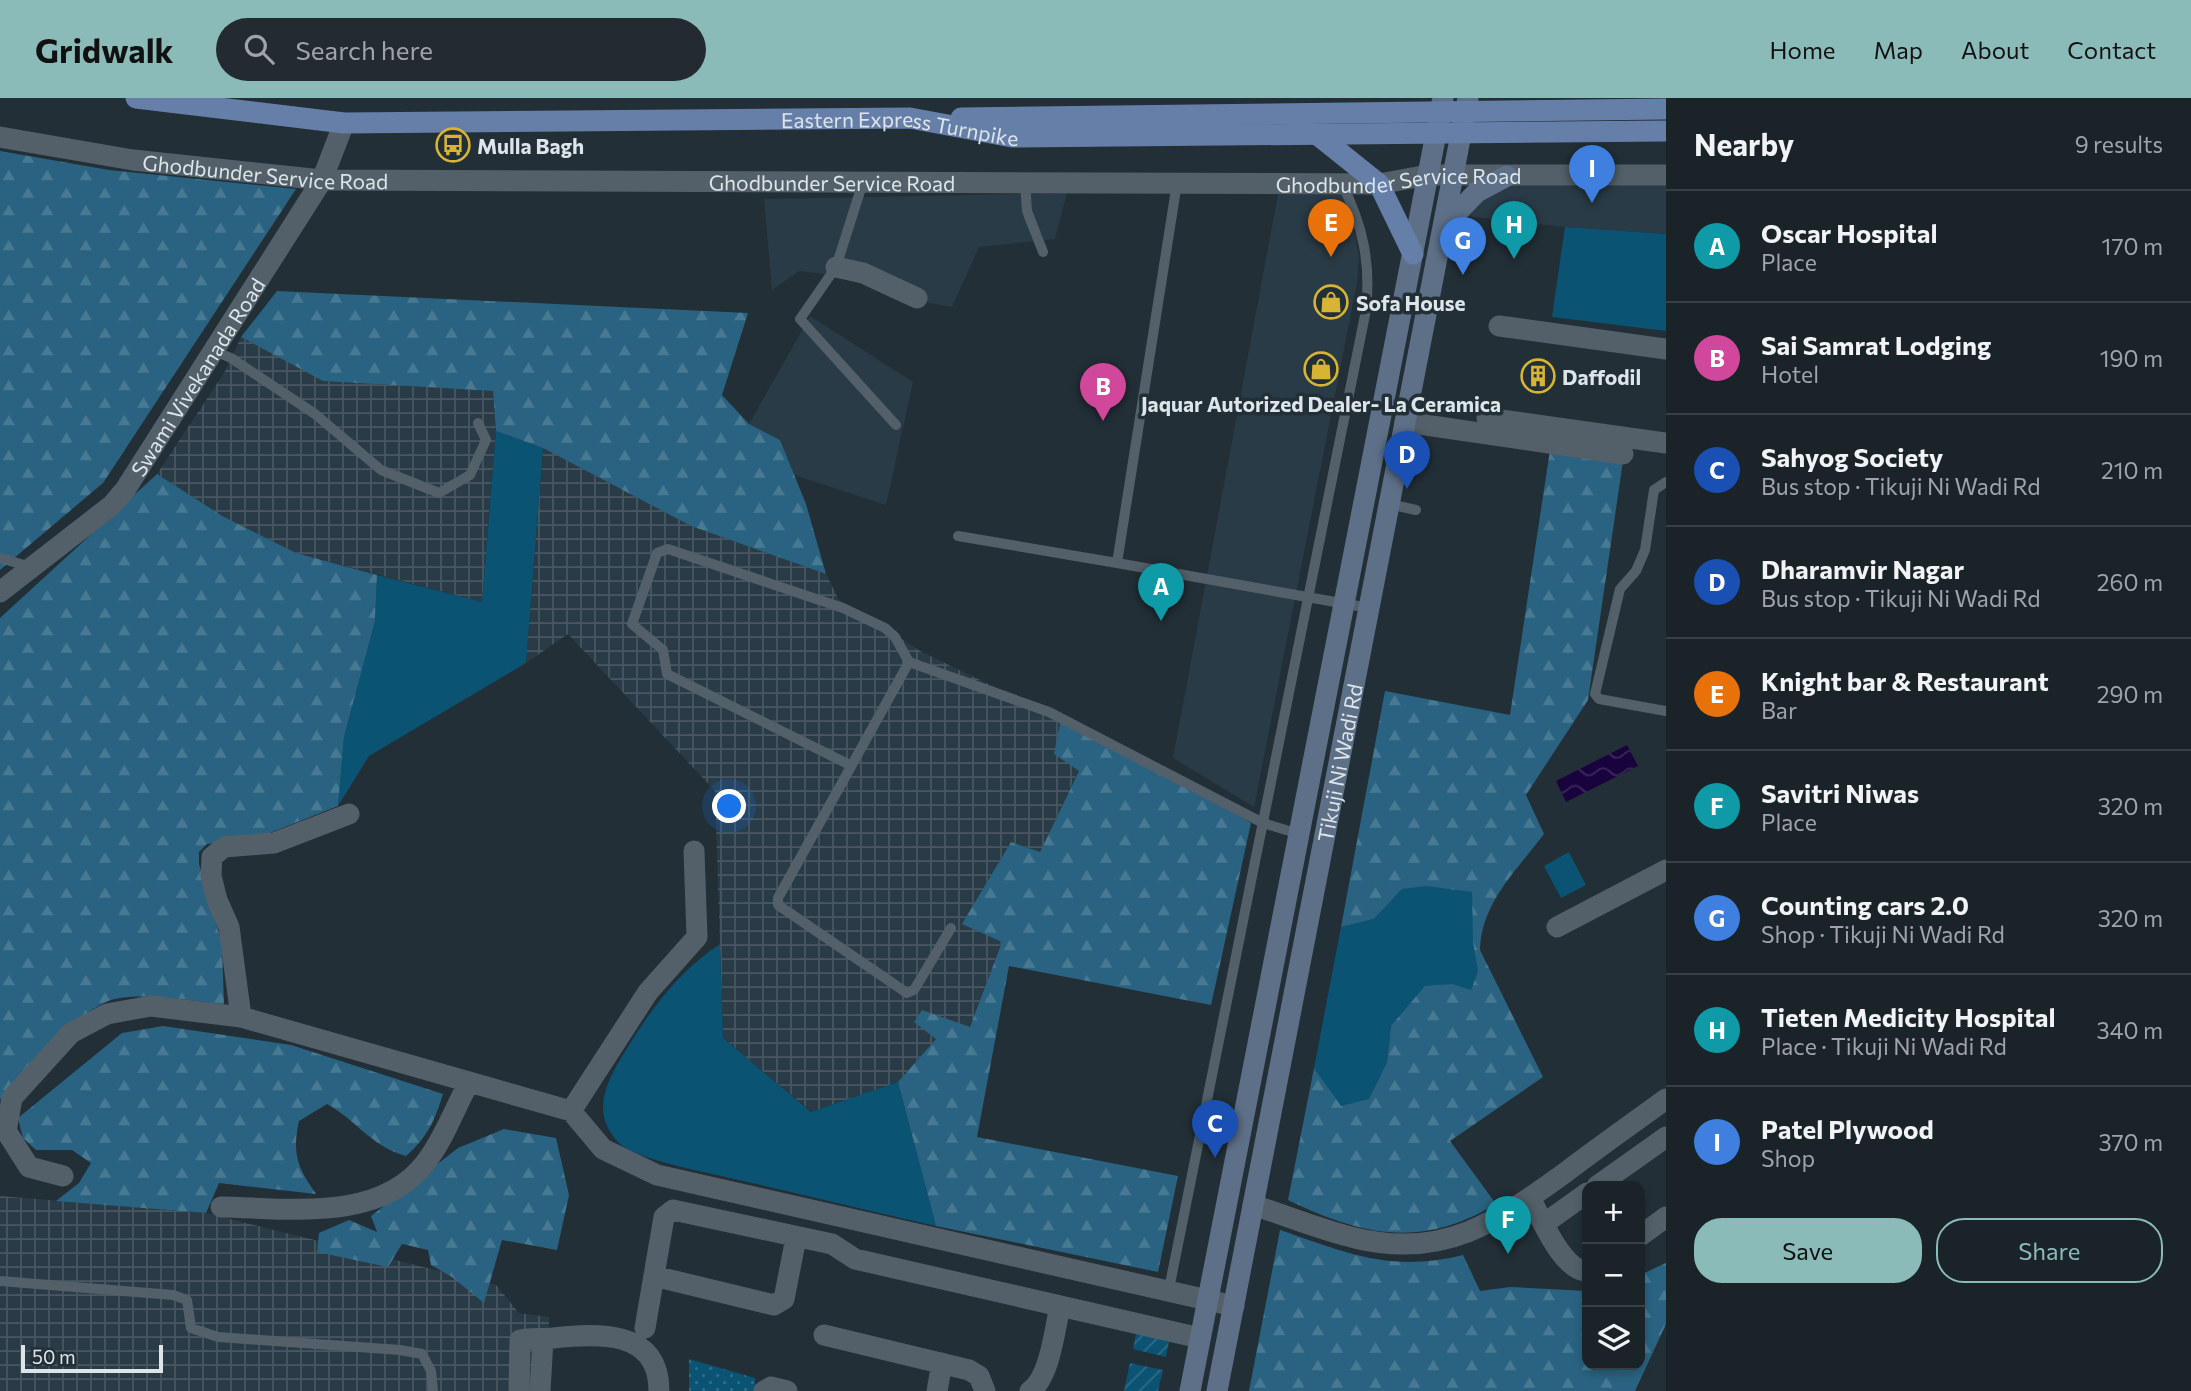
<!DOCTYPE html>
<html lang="en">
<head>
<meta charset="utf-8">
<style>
	body { margin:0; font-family:Commissioner,sans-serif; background:#232b30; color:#f1f3f6 }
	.controls { position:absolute; right:21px; bottom:21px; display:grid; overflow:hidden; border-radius:14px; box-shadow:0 4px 10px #0003 }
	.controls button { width:63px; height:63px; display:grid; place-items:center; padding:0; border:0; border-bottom:2px solid #384045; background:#1a2328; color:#f1f3f6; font:35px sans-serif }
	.scale { position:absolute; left:21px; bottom:18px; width:142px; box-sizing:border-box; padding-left:7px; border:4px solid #dde5e9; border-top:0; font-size:19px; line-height:24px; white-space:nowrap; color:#dde5e9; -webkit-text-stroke:5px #222f36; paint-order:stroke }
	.you { position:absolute; left:730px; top:709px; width:24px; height:24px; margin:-18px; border:5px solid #fff; border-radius:50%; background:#1a73e8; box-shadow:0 0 0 10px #1a73e833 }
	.badge { display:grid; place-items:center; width:46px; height:46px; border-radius:50%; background:#8bbbb9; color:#fff; font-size:23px; font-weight:700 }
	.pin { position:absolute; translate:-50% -58px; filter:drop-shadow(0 2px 4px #0008) }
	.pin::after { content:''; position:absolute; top:37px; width:24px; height:21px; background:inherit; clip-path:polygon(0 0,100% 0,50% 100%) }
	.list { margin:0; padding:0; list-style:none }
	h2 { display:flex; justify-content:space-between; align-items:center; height:91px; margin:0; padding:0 28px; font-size:30px }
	h2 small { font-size:23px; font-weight:400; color:#9fa4a8 }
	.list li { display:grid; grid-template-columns:46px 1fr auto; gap:21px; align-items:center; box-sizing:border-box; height:112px; padding:0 28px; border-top:2px solid #384045 }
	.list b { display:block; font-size:26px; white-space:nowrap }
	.list p { margin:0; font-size:23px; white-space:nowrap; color:#9fa4a8 }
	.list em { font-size:23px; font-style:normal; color:#9fa4a8 }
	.actions { display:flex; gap:14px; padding:21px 28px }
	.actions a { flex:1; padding:16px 0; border:2px solid #8bbbb9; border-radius:28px; text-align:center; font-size:24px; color:#8bbbb9 }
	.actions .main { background:#8bbbb9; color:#111 }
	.icon { flex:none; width:38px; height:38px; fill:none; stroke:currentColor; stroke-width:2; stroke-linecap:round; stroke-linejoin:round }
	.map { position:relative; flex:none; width:1666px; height:1293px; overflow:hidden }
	header { display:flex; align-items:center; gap:42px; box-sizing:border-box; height:98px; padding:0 35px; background:#8bbbb9; color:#111 }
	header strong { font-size:33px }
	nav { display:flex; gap:38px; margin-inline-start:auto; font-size:24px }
	.search { width:490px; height:63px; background:#232b30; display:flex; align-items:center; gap:18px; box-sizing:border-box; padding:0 24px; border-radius:38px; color:#9fa4a8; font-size:26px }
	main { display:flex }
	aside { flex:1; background:#1a2328 }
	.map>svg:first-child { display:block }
	.built { fill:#293b46 }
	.industrial { fill:url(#industrial-grid) }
	.grass { fill:#0b5373 }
	.forest { fill:url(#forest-firs) }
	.park { fill:url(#park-dots) }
	.garden { fill:url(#garden-furrows) }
	.water { fill:url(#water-waves) }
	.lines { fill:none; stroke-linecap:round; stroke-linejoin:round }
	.service { stroke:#536069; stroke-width:10 }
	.minor { stroke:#536069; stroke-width:21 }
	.tertiary { stroke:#536069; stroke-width:21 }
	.secondary { stroke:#5d7088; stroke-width:21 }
	.primary { stroke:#667fa8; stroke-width:21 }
	.labels { text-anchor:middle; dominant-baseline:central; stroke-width:7; stroke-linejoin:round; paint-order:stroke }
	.street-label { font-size:21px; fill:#dde5e9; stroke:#222f36 }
	.poi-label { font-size:21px; font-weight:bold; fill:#dde5e9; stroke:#222f36; text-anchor:start }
</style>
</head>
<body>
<header>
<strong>Gridwalk</strong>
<div class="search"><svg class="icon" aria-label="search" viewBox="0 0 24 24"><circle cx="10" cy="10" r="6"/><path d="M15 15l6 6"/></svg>Search here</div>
<nav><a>Home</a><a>Map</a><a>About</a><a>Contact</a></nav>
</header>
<main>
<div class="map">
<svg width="1666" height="1293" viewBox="0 0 1666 1293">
	<defs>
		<pattern id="industrial-grid" width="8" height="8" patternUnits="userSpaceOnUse" patternTransform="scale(1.75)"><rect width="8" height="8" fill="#293b46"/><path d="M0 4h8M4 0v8" fill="none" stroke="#485761"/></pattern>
		<pattern id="forest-firs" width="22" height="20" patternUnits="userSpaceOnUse" patternTransform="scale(1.75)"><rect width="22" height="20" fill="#296381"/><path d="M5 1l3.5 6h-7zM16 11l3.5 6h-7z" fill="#487993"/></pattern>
		<pattern id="park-dots" width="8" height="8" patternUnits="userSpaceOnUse" patternTransform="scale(1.75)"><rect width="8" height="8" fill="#0b5373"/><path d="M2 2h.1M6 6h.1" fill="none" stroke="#2e6c87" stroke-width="1.8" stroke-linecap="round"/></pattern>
		<pattern id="garden-furrows" width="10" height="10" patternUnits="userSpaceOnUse" patternTransform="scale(1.75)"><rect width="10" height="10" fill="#0b5373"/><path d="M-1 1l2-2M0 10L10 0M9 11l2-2" fill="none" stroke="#2e6c87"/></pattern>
		<pattern id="water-waves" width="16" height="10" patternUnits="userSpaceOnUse" patternTransform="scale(1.75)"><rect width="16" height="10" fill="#19033e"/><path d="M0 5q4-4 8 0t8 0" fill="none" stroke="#3a285a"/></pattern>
	</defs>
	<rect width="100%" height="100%" fill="#222f36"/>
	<path class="built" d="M1666,79V136L1565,129L1458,117L1507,82Z
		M1337,90L1351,114L1359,160L1357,185L1254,709L1173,660L1279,91Z
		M1067,95L1055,141L979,149L952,209L906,201L850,179L799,173L772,192L764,101Z
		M810,218L913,284L886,407L794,377L780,342L749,326Z"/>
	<path class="industrial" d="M241,239L324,283L493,293L496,333L482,504L296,455L224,419L157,376L224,275Z
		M543,350L691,428L826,476L839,502L922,554L1061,621L1079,672L1040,754L1011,744L963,825L1002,844L970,929L936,941L898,984L812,1014L723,940L715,693L568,536L526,565Z
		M0,1098L206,1115L496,1187L519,1215L549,1219L548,1293H0Z"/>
	<path class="grass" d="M1565,129L1666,136V233L1552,219Z
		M496,333L543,350L526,565L369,658L338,708L344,639L375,523L377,477L482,504Z
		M1569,754L1586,787L1561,800L1544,768Z
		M1426,787L1473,794V845L1478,873L1471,892L1453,886L1391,928L1387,964L1369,1001L1341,1009L1314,970L1341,829L1374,821L1402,791Z
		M720,846L723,940L811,1014L898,984L936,1128C870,1113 805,1097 739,1082C712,1075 637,1063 618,1044C589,1013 608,981 626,952C651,911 679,873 720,846Z"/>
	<path class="forest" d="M0,53L109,72L296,91L103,385L0,472Z
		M277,193L748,215L722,297L749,326L780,342L806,406L826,476L691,428L543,350L496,333L493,293L323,283L241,239Z
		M1550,352L1623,363L1588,602L1526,697L1544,736C1517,772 1481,805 1480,852L1543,979L1450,1043L1496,1106C1421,1151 1363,1138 1288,1102L1314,970L1341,1008L1369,1001L1387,964L1391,928L1425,888L1453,886L1471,892L1478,873L1473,845L1472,794L1426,788L1402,791L1374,821L1341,829L1385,593L1510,617Z
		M157,376L224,419L296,455L377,477L375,523L344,639L338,708L257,740L207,746L199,754V766L222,846L224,907C197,903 131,892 106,904C64,924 31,968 0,1002V520Z
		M1061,621L1099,637L1251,725L1211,907L1009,868L977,1039L1178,1078L1158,1174L936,1128L898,984L936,941L914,924L922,912L970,929L1002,844L962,826L1011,744L1040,754L1079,673L1054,656Z
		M163,928L291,947L443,996C435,1022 427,1040 406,1058C372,1049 356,1022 327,1006L299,1023C292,1055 297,1069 316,1096L219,1085L206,1115L56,1103L79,1085L91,1065L72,1052H36L23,1040L18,1020L122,935Z
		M504,1031L556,1040L569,1097L557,1152L502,1142L484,1205L452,1179L431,1167L428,1152L402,1146L388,1169L317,1154L319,1135L349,1122L377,1134L371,1118L458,1050Z
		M1280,1132C1347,1155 1391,1175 1463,1157L1480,1193L1510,1189L1587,1193V1267H1640V1177L1666,1165V1226L1635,1293H1249Z"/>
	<path class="park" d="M689,1261L755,1280V1293H689Z"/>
	<path class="garden" d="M1138,1226L1171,1233L1166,1259L1133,1251Z
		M1130,1265L1163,1272L1158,1293H1124Z"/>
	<path class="water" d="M1627,647L1638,668L1566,704L1556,683Z"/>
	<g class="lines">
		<path class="service" d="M863,84L836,169L800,221L896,327
			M1025,84L1027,113L1043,154
			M1177,85L1117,465L1369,510
			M212,252L231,260L315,316L381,372L439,395L470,377L486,342L478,325
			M1666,384L1654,392L1645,452L1636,473L1620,491L1595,596L1599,601L1666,613
			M1389,406L1416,412
			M958,438L1117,465
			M0,460L31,469
			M850,667L667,576L663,552L632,526L657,455L668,451L843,510L885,530L895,539L909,564
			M951,830L914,892L907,895L778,807V800L909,564L1049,614L1263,725L1299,736
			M0,1183L173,1197L187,1202L191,1230L218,1239L400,1252L422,1256L431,1273L433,1293
			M1168,1196L1366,212C1371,165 1363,128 1342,86"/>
		<path class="minor" d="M836,169L863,175L917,200
			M1499,228L1666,251
			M1487,320L1666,345
			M1405,324L1623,356
			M1557,829L1666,772
			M241,919L229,829L217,802L211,778L212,759L224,749L274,745L349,716
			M571,1013L648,894L697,839L694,753
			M63,1078L29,1069L6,1033L12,1000L71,935L107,916L151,908L241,919L571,1013L603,1051L657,1077L1234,1208
			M1597,1088L1666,1039
			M1530,1100C1541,1119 1562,1173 1587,1173
			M1253,1107C1287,1118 1321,1132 1355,1140C1444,1162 1498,1123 1566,1074C1599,1049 1633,1025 1666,1001
			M221,1109C288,1110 380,1125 426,1064C444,1041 455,1010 469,984
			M1545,1125L1587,1095
			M1640,1138L1666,1119
			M654,1178L774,1207L784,1201L796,1140
			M645,1230L664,1119L673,1112L832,1146L855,1161L1200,1240
			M824,1237L969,1272L979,1278L985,1293
			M519,1293L520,1242C530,1240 542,1241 553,1240C597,1235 659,1231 659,1293
			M540,1293L543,1241
			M764,1293L771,1289L787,1293
			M937,1293L942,1265
			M1030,1293C1050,1280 1055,1230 1060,1208"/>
		<g class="tertiary">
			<path id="s1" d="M0,39L133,62L322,82L1379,86L1428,77H1666"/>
			<path id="s2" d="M0,494L112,407L125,392L322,82L344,25"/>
		</g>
		<g class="secondary">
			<path d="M1444,128L1477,94L1507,78"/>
			<path d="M1190,1293L1443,0"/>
			<path id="s3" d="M1217,1293L1468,0"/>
		</g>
		<g class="primary">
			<path id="s4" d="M136,0L344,25L910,20L1012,39L1666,33"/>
			<path d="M961,20L1666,11"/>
			<path d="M1319,38L1379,86L1413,156"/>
		</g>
	</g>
	<defs>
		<symbol id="bus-ring" viewBox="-11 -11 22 22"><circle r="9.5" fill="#222f36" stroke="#d8b434" stroke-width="1.5"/><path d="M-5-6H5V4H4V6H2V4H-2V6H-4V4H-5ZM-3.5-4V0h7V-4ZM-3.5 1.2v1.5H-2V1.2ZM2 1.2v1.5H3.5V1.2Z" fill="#d8b434"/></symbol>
		<symbol id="shop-ring" viewBox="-11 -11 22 22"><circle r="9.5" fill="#222f36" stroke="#d8b434" stroke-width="1.5"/><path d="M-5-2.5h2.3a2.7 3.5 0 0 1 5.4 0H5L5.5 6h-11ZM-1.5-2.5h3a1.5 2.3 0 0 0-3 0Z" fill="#d8b434"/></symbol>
		<symbol id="building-ring" viewBox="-11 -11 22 22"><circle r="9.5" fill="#222f36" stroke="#d8b434" stroke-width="1.5"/><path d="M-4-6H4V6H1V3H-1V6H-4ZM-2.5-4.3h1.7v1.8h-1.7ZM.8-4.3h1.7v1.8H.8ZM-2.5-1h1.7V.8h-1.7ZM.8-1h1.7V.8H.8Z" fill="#d8b434"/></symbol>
	</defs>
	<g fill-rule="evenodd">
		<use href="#bus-ring" x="434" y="28" width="38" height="38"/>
		<use href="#shop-ring" x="1312" y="185" width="38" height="38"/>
		<use href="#shop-ring" x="1302" y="252" width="38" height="38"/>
		<use href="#building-ring" x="1519" y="259" width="38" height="38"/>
	</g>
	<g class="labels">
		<g class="street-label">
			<text stroke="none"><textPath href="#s4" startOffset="766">Eastern Express Turnpike</textPath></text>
			<text stroke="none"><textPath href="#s1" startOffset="268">Ghodbunder Service Road</textPath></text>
			<text stroke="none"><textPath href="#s1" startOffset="1402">Ghodbunder Service Road</textPath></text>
			<text stroke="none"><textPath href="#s1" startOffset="835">Ghodbunder Service Road</textPath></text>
			<text stroke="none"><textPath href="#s2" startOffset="296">Swami Vivekanada Road</textPath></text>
			<text stroke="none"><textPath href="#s3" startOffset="640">Tikuji Ni Wadi Rd</textPath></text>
		</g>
		<g class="poi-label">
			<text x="477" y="47">Mulla Bagh</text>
			<text x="1356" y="204">Sofa House</text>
			<text x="1562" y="278">Daffodil</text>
			<text x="1321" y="305" text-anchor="middle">Jaquar Autorized Dealer- La Ceramica</text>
		</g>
	</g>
</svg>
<div class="controls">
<button>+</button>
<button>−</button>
<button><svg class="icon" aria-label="layers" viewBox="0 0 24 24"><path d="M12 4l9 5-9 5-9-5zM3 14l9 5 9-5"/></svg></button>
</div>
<div class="scale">50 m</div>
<div class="you"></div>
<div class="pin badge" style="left:1161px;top:523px;background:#0f9aa8">A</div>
<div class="pin badge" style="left:1103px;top:323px;background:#d1479c">B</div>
<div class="pin badge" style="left:1215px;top:1060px;background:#1a4fb4">C</div>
<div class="pin badge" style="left:1407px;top:391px;background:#1a4fb4">D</div>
<div class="pin badge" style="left:1331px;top:159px;background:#e8710a">E</div>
<div class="pin badge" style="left:1508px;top:1156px;background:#0f9aa8">F</div>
<div class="pin badge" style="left:1463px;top:177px;background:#3f7fe0">G</div>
<div class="pin badge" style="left:1514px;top:161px;background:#0f9aa8">H</div>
<div class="pin badge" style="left:1592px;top:105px;background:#3f7fe0">I</div>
</div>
<aside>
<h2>Nearby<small>9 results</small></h2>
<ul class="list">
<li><span class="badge" style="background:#0f9aa8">A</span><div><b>Oscar Hospital</b><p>Place</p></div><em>170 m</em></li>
<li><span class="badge" style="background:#d1479c">B</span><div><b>Sai Samrat Lodging</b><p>Hotel</p></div><em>190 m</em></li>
<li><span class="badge" style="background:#1a4fb4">C</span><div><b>Sahyog Society</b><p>Bus stop · Tikuji Ni Wadi Rd</p></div><em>210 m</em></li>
<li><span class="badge" style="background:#1a4fb4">D</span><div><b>Dharamvir Nagar</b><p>Bus stop · Tikuji Ni Wadi Rd</p></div><em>260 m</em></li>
<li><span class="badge" style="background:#e8710a">E</span><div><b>Knight bar &amp; Restaurant</b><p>Bar</p></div><em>290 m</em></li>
<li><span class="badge" style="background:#0f9aa8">F</span><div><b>Savitri Niwas</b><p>Place</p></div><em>320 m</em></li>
<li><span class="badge" style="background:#3f7fe0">G</span><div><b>Counting cars 2.0</b><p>Shop · Tikuji Ni Wadi Rd</p></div><em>320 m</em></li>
<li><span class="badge" style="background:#0f9aa8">H</span><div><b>Tieten Medicity Hospital</b><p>Place · Tikuji Ni Wadi Rd</p></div><em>340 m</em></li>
<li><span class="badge" style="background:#3f7fe0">I</span><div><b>Patel Plywood</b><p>Shop</p></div><em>370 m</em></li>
</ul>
<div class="actions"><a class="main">Save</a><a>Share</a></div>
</aside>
</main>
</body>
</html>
